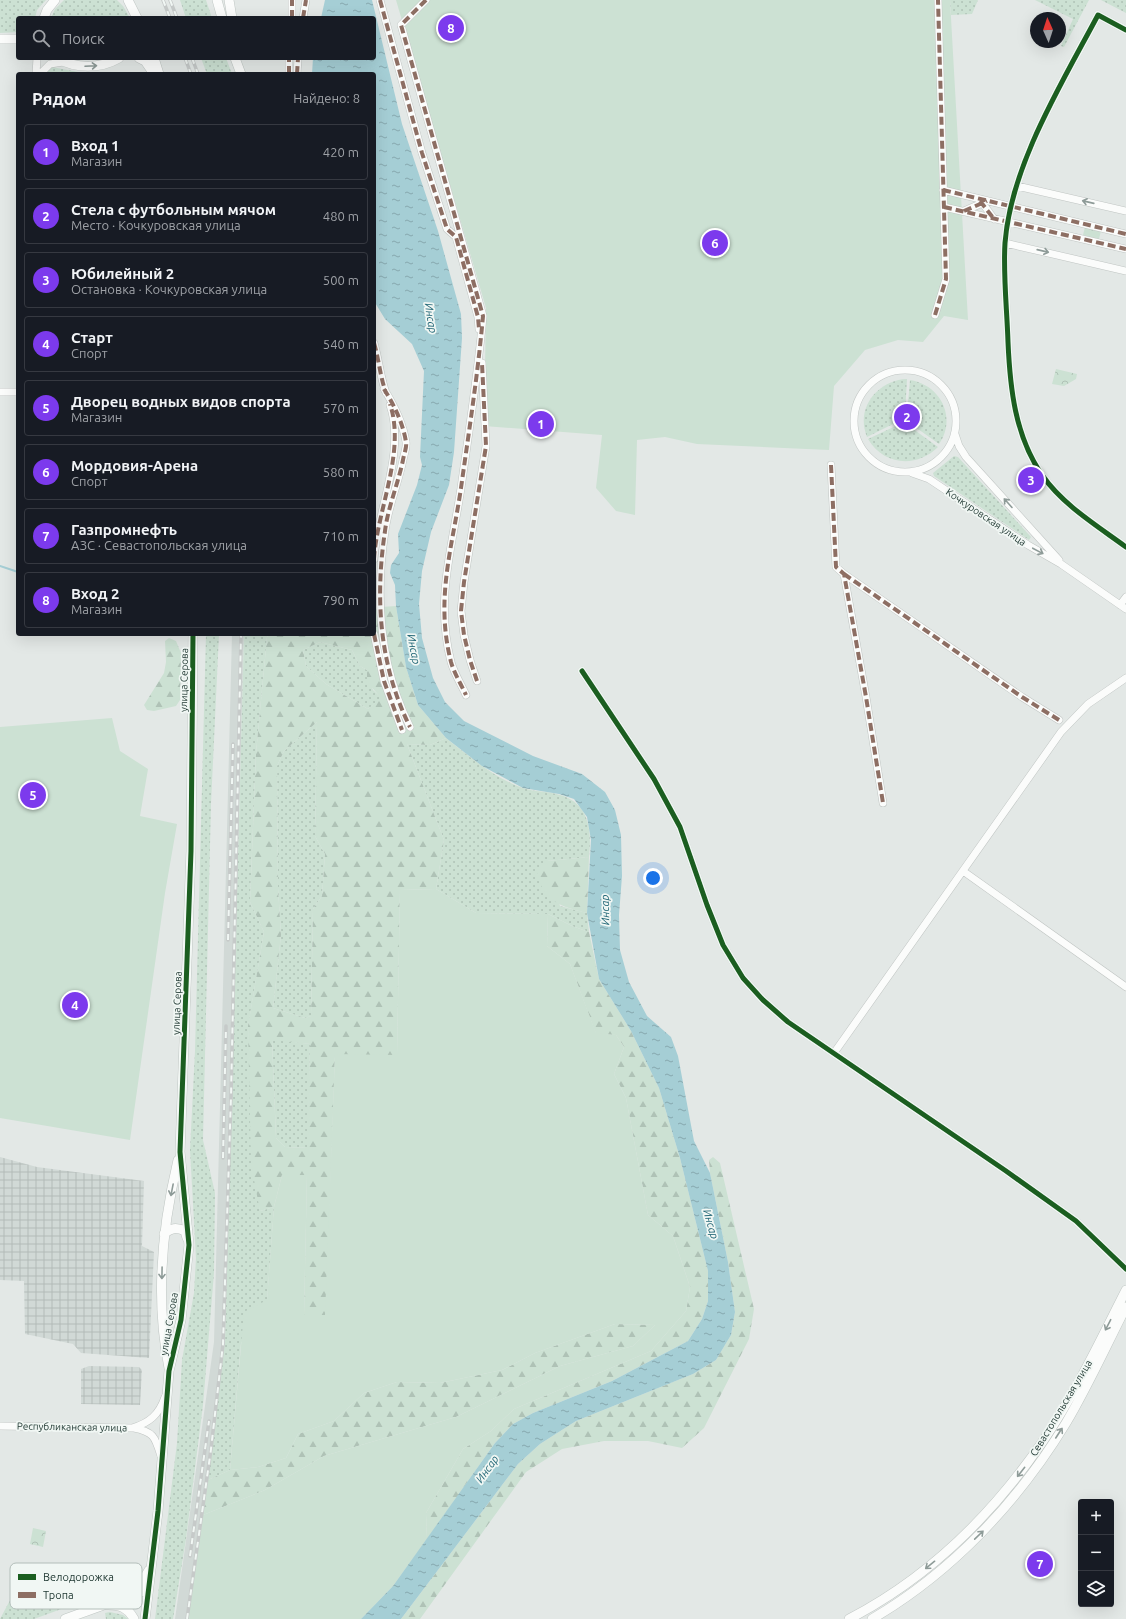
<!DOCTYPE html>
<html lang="ru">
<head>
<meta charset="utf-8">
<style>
	body { margin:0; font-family:Ubuntu,sans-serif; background:#242831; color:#f1f3f6 }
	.controls { position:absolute; right:12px; bottom:12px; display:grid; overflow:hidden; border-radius:4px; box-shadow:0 4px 16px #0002 }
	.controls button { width:36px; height:36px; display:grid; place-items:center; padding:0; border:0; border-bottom:1px solid #363941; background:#171b24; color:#f1f3f6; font:20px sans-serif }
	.compass { position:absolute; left:1030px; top:12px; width:36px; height:36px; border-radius:50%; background:#171b24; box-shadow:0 4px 16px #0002; rotate:357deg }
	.you { position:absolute; left:653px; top:878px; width:14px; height:14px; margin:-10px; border:3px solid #fff; border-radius:50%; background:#1a73e8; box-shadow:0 0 0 6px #1a73e833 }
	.badge { display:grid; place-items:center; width:26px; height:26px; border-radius:50%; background:#7c3aed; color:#fff; font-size:13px; font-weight:700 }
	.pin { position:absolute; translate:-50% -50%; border:2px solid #fff; box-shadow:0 1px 4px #0006 }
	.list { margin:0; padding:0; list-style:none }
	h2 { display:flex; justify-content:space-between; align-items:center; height:52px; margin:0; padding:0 16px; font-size:17px }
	h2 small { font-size:13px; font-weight:400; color:#9ea1a6 }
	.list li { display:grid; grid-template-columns:26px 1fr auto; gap:12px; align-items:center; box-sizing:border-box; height:56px; margin:0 8px 8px; padding:0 8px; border:1px solid #363941; border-radius:4px }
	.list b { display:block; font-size:15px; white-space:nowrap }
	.list p { margin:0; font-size:13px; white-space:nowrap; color:#9ea1a6 }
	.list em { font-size:13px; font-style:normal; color:#9ea1a6 }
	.icon { flex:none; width:22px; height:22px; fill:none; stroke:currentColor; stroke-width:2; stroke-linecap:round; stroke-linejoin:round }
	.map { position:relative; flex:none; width:1126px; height:1619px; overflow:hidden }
	.search { position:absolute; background:#171b24; box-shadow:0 4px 16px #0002; left:16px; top:16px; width:360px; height:44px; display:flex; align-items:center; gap:10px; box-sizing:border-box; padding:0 14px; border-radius:4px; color:#9ea1a6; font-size:15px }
	.panel { position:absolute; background:#171b24; box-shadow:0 4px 16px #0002; left:16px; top:72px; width:360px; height:564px; border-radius:4px }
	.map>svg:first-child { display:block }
	.built { fill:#d1d9d6 }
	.industrial { fill:url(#industrial-grid) }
	.grass { fill:url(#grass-dots) }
	.forest { fill:url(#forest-firs); fill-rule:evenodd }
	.park { fill:url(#park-crowns) }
	.garden { fill:#cce1d3 }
	.water { fill:url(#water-ripples) }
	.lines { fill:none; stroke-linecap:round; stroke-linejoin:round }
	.stream { stroke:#a5ced5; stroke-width:2 }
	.street-casing { stroke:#c0c5c3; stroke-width:8 }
	.secondary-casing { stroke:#bfc6c3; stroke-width:10 }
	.street { stroke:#fbfcfb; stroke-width:7 }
	.secondary { stroke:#fbfcfb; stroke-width:9 }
	.rail-casing { stroke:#c6cac9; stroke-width:3.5 }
	.rail { stroke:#f1f7f4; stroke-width:2; stroke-dasharray:6; stroke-linecap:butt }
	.quiet { stroke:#8d6e63; stroke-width:4; stroke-dasharray:8 4; stroke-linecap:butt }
	.cycleway-casing { stroke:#f1f7f4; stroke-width:8 }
	.cycleway { stroke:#1b5e20; stroke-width:5 }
	.oneway { stroke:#8e9b98 }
	.labels { text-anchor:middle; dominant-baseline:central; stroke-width:3.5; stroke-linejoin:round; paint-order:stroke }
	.street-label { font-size:10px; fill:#223a34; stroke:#f1f7f4 }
	.water-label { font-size:11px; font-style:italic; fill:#1e6474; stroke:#f1f7f4 }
	.key { fill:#f1f7f4; stroke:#b3beba; stroke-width:1 }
	.key-label { font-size:11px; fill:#223a34 }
</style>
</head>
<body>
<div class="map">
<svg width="1126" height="1619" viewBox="0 0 1126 1619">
	<defs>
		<pattern id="industrial-grid" width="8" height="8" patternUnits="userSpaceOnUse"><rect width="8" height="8" fill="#d1d9d6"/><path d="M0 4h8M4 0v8" fill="none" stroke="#b3bbb8"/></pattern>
		<pattern id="grass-dots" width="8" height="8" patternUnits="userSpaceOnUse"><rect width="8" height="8" fill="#cce1d3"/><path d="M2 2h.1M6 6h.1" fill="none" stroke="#afc2b6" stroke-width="1.8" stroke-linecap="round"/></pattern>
		<pattern id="forest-firs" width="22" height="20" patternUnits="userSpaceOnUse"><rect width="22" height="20" fill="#cce1d3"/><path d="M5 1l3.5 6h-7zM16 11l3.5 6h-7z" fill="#afc2b6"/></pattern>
		<pattern id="park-crowns" width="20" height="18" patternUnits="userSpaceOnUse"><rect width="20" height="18" fill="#cce1d3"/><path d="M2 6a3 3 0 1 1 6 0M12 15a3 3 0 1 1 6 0" fill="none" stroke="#afc2b6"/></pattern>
		<pattern id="water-ripples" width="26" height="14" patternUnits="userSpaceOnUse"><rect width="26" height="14" fill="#a5ced5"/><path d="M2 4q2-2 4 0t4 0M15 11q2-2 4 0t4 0" fill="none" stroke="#86a8ae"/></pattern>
	</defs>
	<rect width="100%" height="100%" fill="#e3e8e6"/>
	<path class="built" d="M232,634H244L225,1342L218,1408L188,1619H175L214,1342Z"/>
	<path class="industrial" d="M0,1157L37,1167L144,1181L142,1246L154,1252L149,1358L81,1353L73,1344L25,1334L24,1281L0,1280Z
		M89,1366L139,1367L142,1370L140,1405L81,1404V1369Z"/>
	<path class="grass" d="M0,0H46L37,10L35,18H18V32L0,33Z
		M64,0H117L123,6L130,18H51L55,9Z
		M180,0H206L212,18H186Z
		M950,0H978L972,14L951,15Z
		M1035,0H1089L1064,47L1061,46L1073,19Z
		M1101,0H1126V13Z
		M201,58H226L232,74H207Z
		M52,67L78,72L44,74Z
		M907,379L905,414L900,417L899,421L867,437C855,408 878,380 907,379Z
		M910,380C941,385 957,418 939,444L911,424V418L907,414Z
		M900,424L903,427L909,426L938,447C917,468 884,466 868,439Z
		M954,456L958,457L1031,537L1029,540L934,476L933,473Z
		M206,634H219L211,804L203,1140L215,1193L214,1273L203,1405L186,1539L173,1619H155L177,1443L182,1360L194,1293L196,1258L190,1150L195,1051Z
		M244,634H271L267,637L256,753L250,902L264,932L248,1027L260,1211L274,1207L267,1301L241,1343L230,1470L208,1480L225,1342Z
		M320,642L352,650L360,666L367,670L373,690L382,698L368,709L326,684L306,666L303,650Z
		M317,722L315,836L325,854L322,896L313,909L311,1016L305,1018L273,1008L281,935L278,888L277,766L284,751Z
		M446,738C469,756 494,778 523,788C534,792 548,791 560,795C589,803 592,830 589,857L547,861L560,906L587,913L589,932L572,926L548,914L476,913L436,889L444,840L407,744L430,745Z
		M272,1039L310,1044L308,1148L285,1147L276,1138Z
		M68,1583H92L97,1596L34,1619H0L16,1589L62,1591Z
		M110,1612L123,1615L128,1619H106L105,1613Z"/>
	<path class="forest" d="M396,606L406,667L418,705L446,738L430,745L407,744L444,840L436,889L400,890L397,1055H335L326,1315H304L307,1175H282L274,1207L260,1211L251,1164L248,1026L264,932L250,902L256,753L267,637L271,634H374V610L381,607ZM320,642L352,650L360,666L367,670V682L381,698L368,709L326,684L306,666L303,650ZM317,722L315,836L325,854L322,896L313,909L311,1016L305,1018L273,1008L281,935L278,888L277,766L284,751ZM272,1040L310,1044L307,1148L285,1147L276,1138Z
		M169,638L176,641L181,653L180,700L176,706L154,711L147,710L144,705L164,673L166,662L165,641Z
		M589,857L587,913C559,906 548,903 536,875L547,861Z
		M548,914L572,926L589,932L599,979L631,1031L659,1088L680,1158L708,1271V1301L702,1319L688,1341L612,1381L533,1413L513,1424L495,1443L427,1539L426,1513L463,1449L491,1431L514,1409L651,1351L686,1311L690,1287L673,1236L648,1215L626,1098L614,1074L624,1047L616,1035L596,1034L570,964L547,946Z
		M713,1157L720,1163L754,1309L749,1339L704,1428L682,1448L648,1441H604L562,1449L526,1472L420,1619H401L518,1464L540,1444L576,1421L693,1374L716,1360L731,1335L735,1312L728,1262L710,1173L709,1160Z
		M615,1324L655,1325L633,1346L560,1366L456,1417L324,1456L265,1490L203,1515L208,1480L230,1470L258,1467L286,1458L298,1434L334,1421L364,1393L397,1382L440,1383L502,1370L535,1353Z"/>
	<path class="park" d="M1085,227L1101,231L1099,239L1083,235Z
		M1056,369L1077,374L1076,379L1064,386L1052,384Z
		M33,1528L46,1531L43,1547L30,1544Z"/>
	<path class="garden" d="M396,0H950L968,320L944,316L923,342L898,340L865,350L834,386L829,450L697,444L665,437L637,440L635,515L616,511L596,488L602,435L484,426L486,308Z
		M112,718L120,751L148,769L140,816L177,824L165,893L130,1140L0,1118V727Z
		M436,889L476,913L548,914L547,946L570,964L596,1033L616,1035L624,1047L614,1074L626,1098L648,1215L673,1236L690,1287L686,1311L651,1351L514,1409L491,1431L463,1449L426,1513L427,1539L393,1586L361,1619H188L203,1515L265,1490L324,1456L456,1417L560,1366L633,1346L655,1325L615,1324L535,1353L502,1370L440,1383L397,1382L364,1393L334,1421L298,1434L286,1458L258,1467L230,1470L244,1312L267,1300L274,1207L282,1175H307L304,1315H325L335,1054L397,1055L400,890Z"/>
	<path class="water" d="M325,0H372L402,124L438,231L461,314L462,338L454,452L449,485L431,532L422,571L419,604L422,638L433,678L445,702L464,721L533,756L582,774L605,792L615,810L621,835L622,876L619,915L620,950L629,982L647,1016L671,1037L678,1056L694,1141L710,1173L728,1262L735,1312L731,1335L716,1360L693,1374L576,1421L540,1444L518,1464L401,1619H361L393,1586L495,1443L513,1424L533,1413L612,1381L688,1341L702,1319L708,1301V1271L680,1158L659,1088L631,1031L599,979L587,913L591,840L587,817L574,799L559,794L523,788L482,766L446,738L418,705L406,667L396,606L395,585L390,573L391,565L399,553L398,534L417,485L422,465L420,457L424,371L412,344L385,319L374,301V74H312L313,58H374V18H321Z"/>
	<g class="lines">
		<path class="stream" d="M0,566L18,572"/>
		<defs>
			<path id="street" d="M380,0L422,153L447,229L456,237L478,317L479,329
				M426,0L401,25L483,316C478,373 469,431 461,488C452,549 435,599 451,662C454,673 461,684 466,695
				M292,18V0
				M303,18L306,0
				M1126,30L1098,15C1062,83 1011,165 1005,243C1003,275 1007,309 1008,342C1010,388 1015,436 1042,475C1063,505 1096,525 1126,547
				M36,74L37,58
				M40,74L50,64L63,62
				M289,74V58
				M297,74L298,58
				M1017,186L1126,211
				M943,190L1126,234
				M981,201L994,219
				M944,207L1126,249
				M964,211L987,201
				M1005,243L1126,271
				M935,315L946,279L938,0
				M374,343C379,360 380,376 386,393
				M854 421a51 51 0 1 1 102 0a51 51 0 1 1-102 0Z
				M384,389C394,405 403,423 406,442C407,447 404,454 403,460C398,484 388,507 385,531C375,598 379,665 410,727
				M0,392H18
				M955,434L959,446L966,457L1059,560
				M831,465L836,567L844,574L866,697L883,803
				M912,473L929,479L1028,545L1061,564L1126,609
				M374,559C377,511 406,451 390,405
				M844,574L1022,697L1059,720
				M1120,605L1126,597
				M374,634L384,681L402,730
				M582,671L654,779L680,827L707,905L723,945L743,978L763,1000L788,1022L1006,1171L1076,1221L1126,1269
				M477,681L470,660L464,635L461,611L464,582L486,446L482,363
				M963,871L1126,987
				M834,1053L1061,732L1088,704L1126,678
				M0,1426L132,1428C149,1423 159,1415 165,1397
				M134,1428C154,1432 155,1437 161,1456"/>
			<path id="secondary" d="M128,0L137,18
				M217,0L222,18
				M229,0L232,18
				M44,18L47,10L55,0
				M0,39H18
				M57,58C76,69 100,69 119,58
				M139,58L145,61L154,74
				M154,58L159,74
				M235,58L241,74
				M164,1234C171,1228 176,1227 185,1231L187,1238
				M169,1368C155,1299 162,1227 178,1160
				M132,1593L140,1585L149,1570
				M108,1605C121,1605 128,1608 134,1619
				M65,1619L148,1589
				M145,1619L158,1511L169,1371L181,1320L189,1245L180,1152L191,851L193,634
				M849,1619C928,1578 993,1514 1043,1441C1075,1394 1100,1341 1126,1290
				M872,1619C952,1572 1018,1502 1066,1423C1088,1386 1106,1346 1126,1307"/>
		</defs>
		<use href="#street" class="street-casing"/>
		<use href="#secondary" class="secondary-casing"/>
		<use href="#street" class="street"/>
		<use href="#secondary" class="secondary"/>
		<defs>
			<path id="rail" d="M163,0L170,18
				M170,0L177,18
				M185,58L191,74
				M192,58L198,74
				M228,940L233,744
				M223,1158L226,1026
				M190,1556L209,1421
				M187,1619L211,1449L223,1344L231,1096L241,634"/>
		</defs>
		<use href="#rail" class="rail-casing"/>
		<use href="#rail" class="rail"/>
		<path class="quiet" d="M380,0L422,153L447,229L456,237L478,317L479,329
			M426,0L401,25L483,316C478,373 469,431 461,488C452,549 435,599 451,662C454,673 461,684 466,695
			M292,18V0
			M303,18L306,0
			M289,74V58
			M297,74L298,58
			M943,190L1126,234
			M980,201L994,219
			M944,207L1126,249
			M964,211L987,201
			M935,315L946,279L938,0
			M374,343C379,360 380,376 386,393
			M384,389C394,405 403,423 406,442C407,447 404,454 403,460C398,484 388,507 385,531C375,598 379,665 410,727
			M831,465L836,567L844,574L866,697L883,803
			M374,559C377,510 406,452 390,404
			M844,574L1022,697L1059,720
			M374,634L384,681L402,730
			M477,681L470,660L464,635L461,611L464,582L486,446L482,363"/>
		<defs>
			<path id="cycleway" d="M1126,30L1098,15C1062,83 1011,165 1005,243C1003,275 1007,309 1008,342C1010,388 1015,436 1042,475C1063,505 1096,525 1126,547
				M582,671L654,779L680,827L707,905L723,945L743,978L763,1000L788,1022L1006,1171L1076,1221L1126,1269
				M145,1619L158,1511L169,1371L181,1320L189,1245L180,1152L191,851L193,634"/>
		</defs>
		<use href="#cycleway" class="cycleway-casing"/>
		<use href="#cycleway" class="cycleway"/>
	</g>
	<defs><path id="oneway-shaft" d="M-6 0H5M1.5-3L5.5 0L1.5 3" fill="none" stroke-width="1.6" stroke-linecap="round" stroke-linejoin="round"/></defs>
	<g class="oneway">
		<use href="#oneway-shaft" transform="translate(91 66) rotate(-3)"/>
		<use href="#oneway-shaft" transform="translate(1088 202) rotate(-167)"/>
		<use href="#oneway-shaft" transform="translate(1043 251) rotate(13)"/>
		<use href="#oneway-shaft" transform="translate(1008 503) rotate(-132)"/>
		<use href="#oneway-shaft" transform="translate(1038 551) rotate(28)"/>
		<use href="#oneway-shaft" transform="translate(172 1190) rotate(101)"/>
		<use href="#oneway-shaft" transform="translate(162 1273) rotate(91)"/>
		<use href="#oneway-shaft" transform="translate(1108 1325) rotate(117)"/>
		<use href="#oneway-shaft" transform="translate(1059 1433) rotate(-57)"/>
		<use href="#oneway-shaft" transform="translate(1021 1472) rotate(128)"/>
		<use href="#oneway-shaft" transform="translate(979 1535) rotate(-44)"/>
		<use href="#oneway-shaft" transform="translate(930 1565) rotate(141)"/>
	</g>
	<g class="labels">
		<g class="street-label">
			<text transform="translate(986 517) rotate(34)">Кочкуровская улица</text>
			<text transform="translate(184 680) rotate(-89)">улица Серова</text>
			<text transform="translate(177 1003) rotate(-88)">улица Серова</text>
			<text transform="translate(169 1324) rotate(-80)">улица Серова</text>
			<text transform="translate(1061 1408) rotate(-59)">Севастопольская улица</text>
			<text transform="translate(72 1427) rotate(1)">Республиканская улица</text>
		</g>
		<g class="water-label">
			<text transform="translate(431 318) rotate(81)">Инсар</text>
			<text transform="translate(414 649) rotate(79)">Инсар</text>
			<text transform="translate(605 910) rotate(-91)">Инсар</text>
			<text transform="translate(711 1224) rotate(74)">Инсар</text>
			<text transform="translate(487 1469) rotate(-54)">Инсар</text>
		</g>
	</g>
	<rect x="10" y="1563" width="132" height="46" rx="6" class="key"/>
	<rect x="18" y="1574" width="18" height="6" fill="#1b5e20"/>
	<rect x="18" y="1592" width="18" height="6" fill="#8d6e63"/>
	<g class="key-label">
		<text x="43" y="1581">Велодорожка</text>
		<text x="43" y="1599">Тропа</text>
	</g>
</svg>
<div class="controls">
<button>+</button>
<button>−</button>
<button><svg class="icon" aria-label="layers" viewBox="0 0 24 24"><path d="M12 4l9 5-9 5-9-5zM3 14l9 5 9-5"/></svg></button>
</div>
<svg class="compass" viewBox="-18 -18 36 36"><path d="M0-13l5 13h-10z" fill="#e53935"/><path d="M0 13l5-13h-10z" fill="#9ea1a6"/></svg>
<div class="you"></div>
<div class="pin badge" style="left:541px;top:424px">1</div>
<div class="pin badge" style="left:907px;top:417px">2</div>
<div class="pin badge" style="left:1031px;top:480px">3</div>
<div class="pin badge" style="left:75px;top:1005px">4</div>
<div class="pin badge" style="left:33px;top:795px">5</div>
<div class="pin badge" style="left:715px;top:243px">6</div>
<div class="pin badge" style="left:1040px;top:1564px">7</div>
<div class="pin badge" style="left:451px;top:28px">8</div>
<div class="search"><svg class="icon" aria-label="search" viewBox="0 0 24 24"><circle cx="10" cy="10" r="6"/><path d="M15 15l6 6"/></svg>Поиск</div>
<section class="panel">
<h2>Рядом<small>Найдено: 8</small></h2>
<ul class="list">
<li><span class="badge">1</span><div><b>Вход 1</b><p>Магазин</p></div><em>420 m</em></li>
<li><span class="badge">2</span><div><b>Стела с футбольным мячом</b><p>Место · Кочкуровская улица</p></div><em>480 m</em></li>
<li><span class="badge">3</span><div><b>Юбилейный 2</b><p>Остановка · Кочкуровская улица</p></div><em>500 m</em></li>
<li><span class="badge">4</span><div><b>Старт</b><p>Спорт</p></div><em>540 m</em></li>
<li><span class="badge">5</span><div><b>Дворец водных видов спорта</b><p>Магазин</p></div><em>570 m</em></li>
<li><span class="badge">6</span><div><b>Мордовия-Арена</b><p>Спорт</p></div><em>580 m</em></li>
<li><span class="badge">7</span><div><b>Газпромнефть</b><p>АЗС · Севастопольская улица</p></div><em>710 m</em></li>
<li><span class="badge">8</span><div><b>Вход 2</b><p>Магазин</p></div><em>790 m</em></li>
</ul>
</section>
</div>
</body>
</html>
